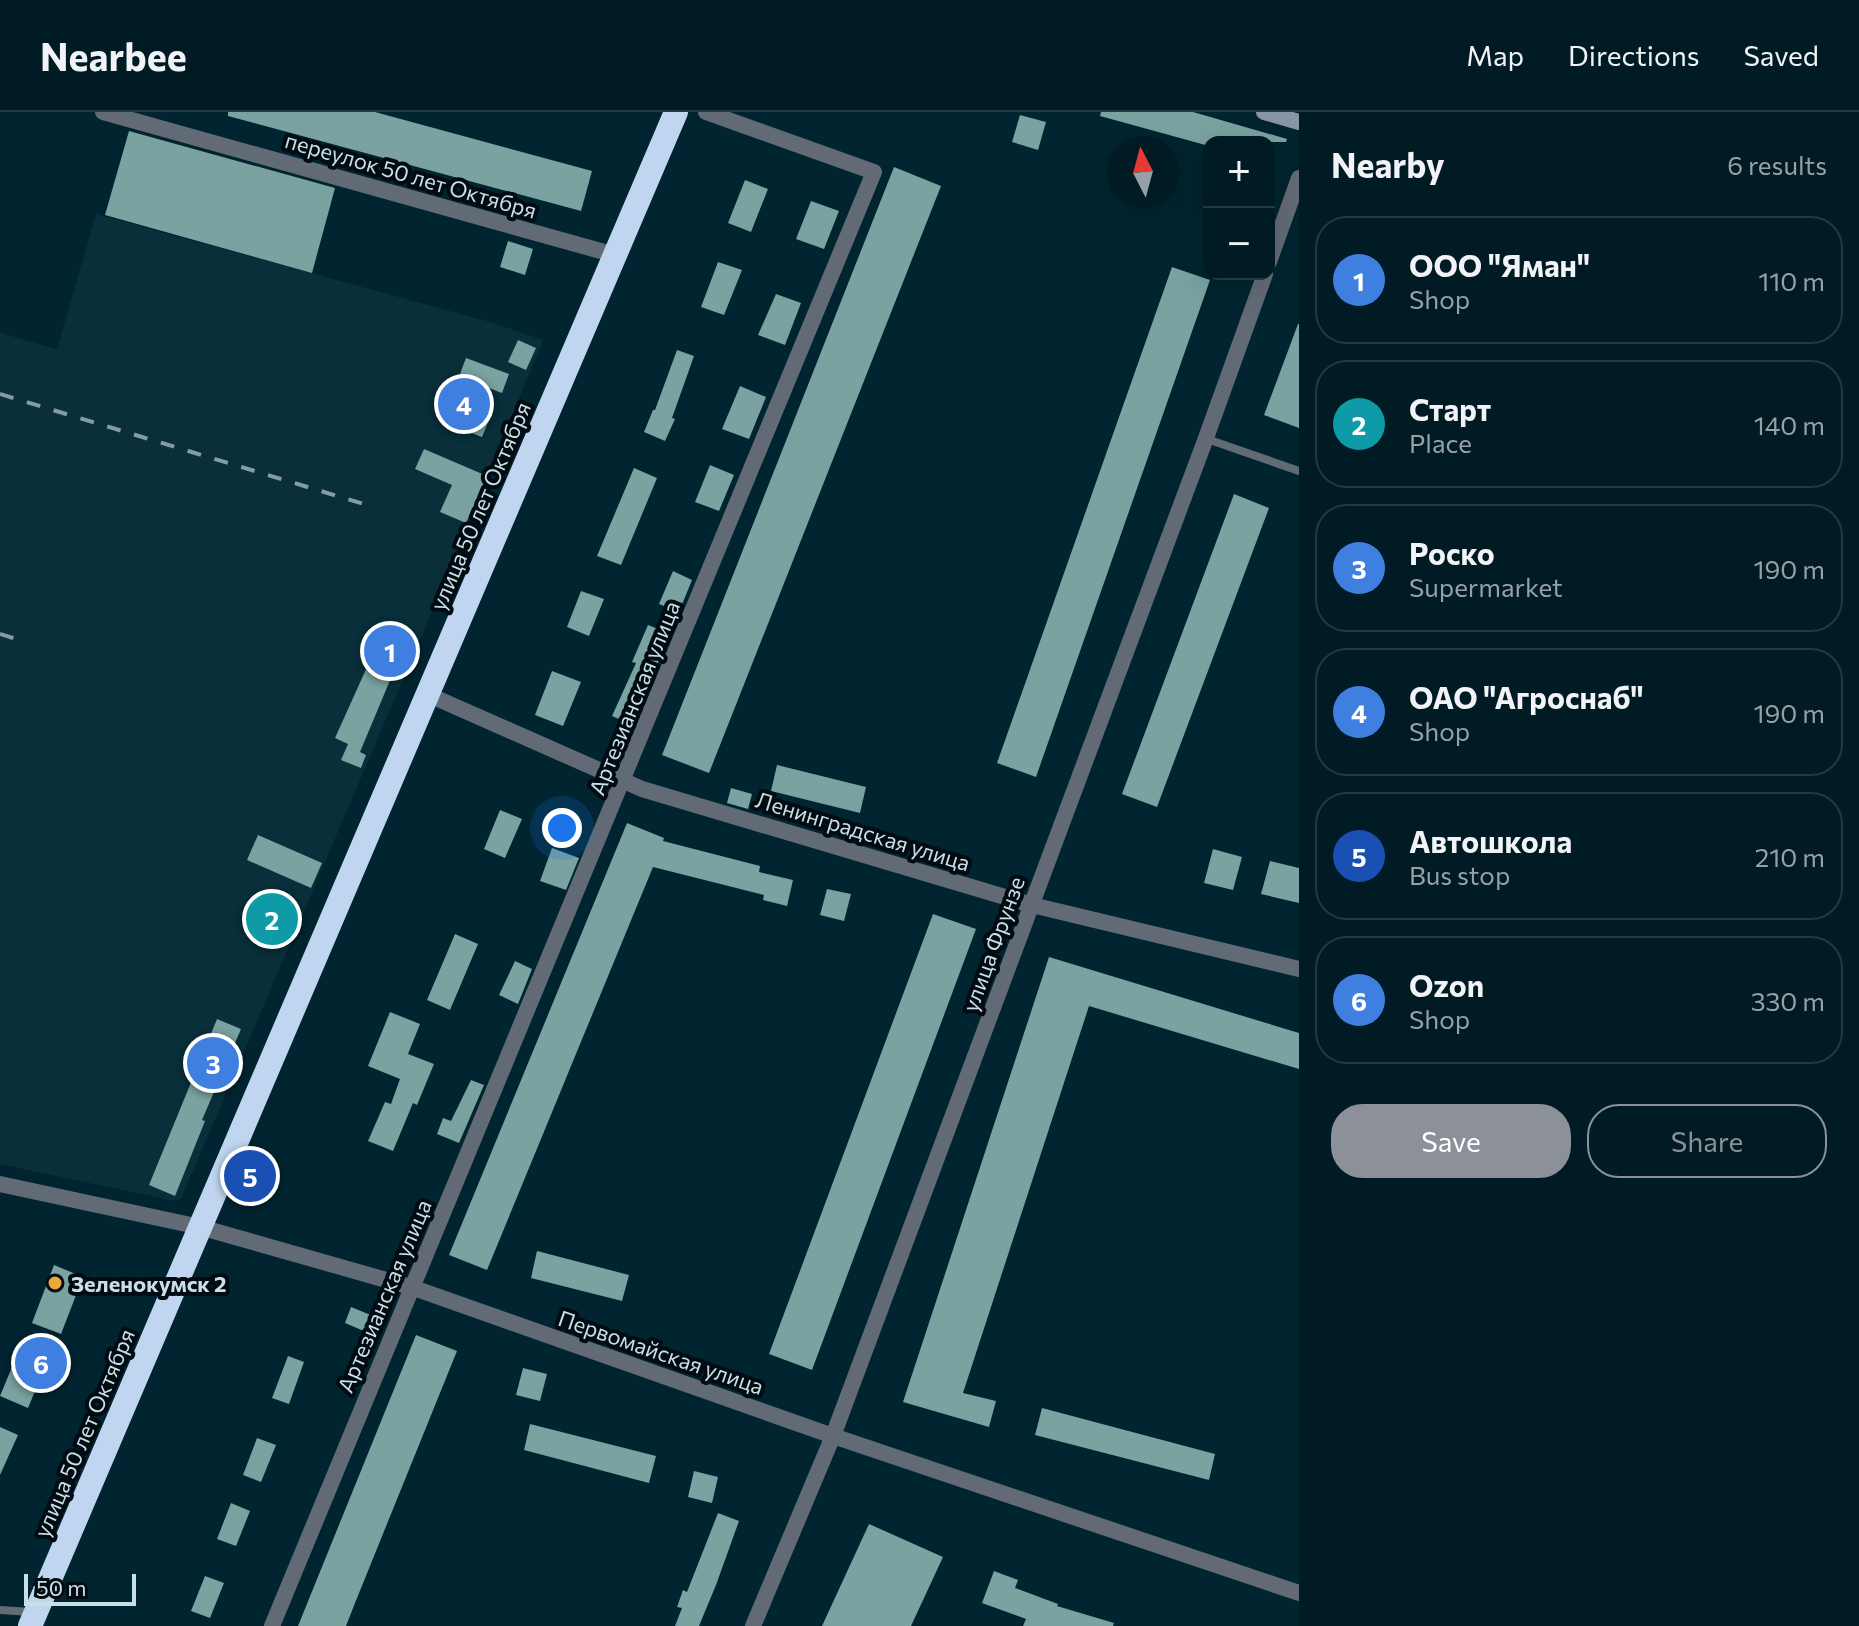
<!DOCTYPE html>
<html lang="en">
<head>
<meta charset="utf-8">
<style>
	body { margin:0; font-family:Commissioner,sans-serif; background:#0a242c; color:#f1f3f6 }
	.controls { position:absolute; right:24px; top:24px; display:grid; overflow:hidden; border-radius:16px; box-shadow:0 8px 32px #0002 }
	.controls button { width:72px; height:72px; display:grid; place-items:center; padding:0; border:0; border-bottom:2px solid #223941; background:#001b24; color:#f1f3f6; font:40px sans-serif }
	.compass { position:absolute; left:1107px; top:24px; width:72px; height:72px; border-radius:50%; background:#001b24; box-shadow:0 8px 32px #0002; rotate:354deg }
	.scale { position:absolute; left:24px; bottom:20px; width:112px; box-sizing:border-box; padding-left:8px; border:4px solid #cadee5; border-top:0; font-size:22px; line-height:28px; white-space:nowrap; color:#cadee5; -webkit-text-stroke:6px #010b11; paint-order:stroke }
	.you { position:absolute; left:562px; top:716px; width:28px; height:28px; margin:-20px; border:6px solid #fff; border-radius:50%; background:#1a73e8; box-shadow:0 0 0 12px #1a73e833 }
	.badge { display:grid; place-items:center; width:52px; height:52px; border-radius:50%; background:#8c9099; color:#fff; font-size:26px; font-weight:700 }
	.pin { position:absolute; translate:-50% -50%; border:4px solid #fff; box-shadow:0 2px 8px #0006 }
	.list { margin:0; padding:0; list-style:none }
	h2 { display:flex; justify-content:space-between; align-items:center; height:104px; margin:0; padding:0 32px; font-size:34px }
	h2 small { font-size:26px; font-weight:400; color:#95a1a6 }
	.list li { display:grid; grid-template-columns:52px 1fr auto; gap:24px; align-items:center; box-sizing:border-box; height:128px; margin:0 16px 16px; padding:0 16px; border:2px solid #223941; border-radius:32px }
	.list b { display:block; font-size:30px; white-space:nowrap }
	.list p { margin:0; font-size:26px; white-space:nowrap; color:#95a1a6 }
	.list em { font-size:26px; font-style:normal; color:#95a1a6 }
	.actions { display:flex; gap:16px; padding:24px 32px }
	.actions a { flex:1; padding:18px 0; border:2px solid #8c9099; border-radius:32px; text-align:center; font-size:28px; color:#8c9099 }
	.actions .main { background:#8c9099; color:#fff }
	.map { position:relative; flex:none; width:1299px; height:1514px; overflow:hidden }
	header { display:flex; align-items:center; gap:48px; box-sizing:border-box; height:112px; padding:0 40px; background:#001b24; border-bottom:2px solid #223941 }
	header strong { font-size:38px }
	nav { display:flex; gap:44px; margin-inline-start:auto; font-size:28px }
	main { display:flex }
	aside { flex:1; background:#001b24 }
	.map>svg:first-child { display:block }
	.built { fill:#092f3a }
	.building { fill:#79a2a0 }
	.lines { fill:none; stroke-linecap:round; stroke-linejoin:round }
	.lane { stroke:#626b75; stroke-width:8 }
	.street { stroke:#626b75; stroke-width:16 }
	.secondary { stroke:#8796a6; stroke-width:16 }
	.highway { stroke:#bfd5f0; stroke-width:24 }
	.rail { stroke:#839ca5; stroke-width:4; stroke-dasharray:14 14; stroke-linecap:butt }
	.poi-dot { fill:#eba93a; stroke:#010b11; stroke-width:3 }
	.labels { text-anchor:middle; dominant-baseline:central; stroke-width:8; stroke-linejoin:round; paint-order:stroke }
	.street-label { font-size:22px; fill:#cadee5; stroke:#010b11 }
	.poi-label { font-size:22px; font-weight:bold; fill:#cadee5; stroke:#010b11; text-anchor:start }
</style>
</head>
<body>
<header>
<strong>Nearbee</strong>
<nav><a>Map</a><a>Directions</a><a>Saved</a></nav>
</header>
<main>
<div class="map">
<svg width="1299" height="1514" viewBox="0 0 1299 1514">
	<rect width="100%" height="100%" fill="#002430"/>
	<path class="built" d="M96,102L490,210L543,228L425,516L181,1087L174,1089L0,1052V221L57,237Z"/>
	<path class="building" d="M228,0H375L592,59L581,99L228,4Z
		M1101,0H1193L1287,27L1286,30H1209V34L1100,4Z
		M1020,3L1046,10L1038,38L1012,30Z
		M129,19L335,76L312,161L105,103Z
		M894,55L941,74L709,661L662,643Z
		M745,68L768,77L751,120L728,111Z
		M811,89L839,99L824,137L796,127Z
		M508,129L533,137L525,163L500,155Z
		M718,150L742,158L724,203L701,195Z
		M1172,155L1210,168L1036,665L997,651Z
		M776,182L801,191L785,233L758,223Z
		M1298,212H1299V316L1264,303Z
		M518,228L536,236L526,258L508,250Z
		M677,238L694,244L672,306L675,307L665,329L644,320L653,298H655Z
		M466,246L509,262L502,281L486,275L476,303L489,308L482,325L442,310Z
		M740,274L766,285L749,327L722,317Z
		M424,337L487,364L466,411L440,400L452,373L415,357Z
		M710,353L734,363L719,399L695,390Z
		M634,356L657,366L621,453L597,444Z
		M1234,382L1269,396L1157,695L1122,682Z
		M673,459L692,468L679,500L659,492Z
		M581,479L604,487L589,524L567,515Z
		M648,513L670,522L632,613L612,604L636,551L632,550Z
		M381,524L407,534L399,555L396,554L360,640L366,643L361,656L341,648L348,632L335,626Z
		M552,559L581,570L563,614L535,603Z
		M777,653L866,675L860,701L771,679Z
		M731,676L752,682L748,697L727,691Z
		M500,698L522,707L505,746L484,737Z
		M627,711L664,726L663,729L760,754L759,760L793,768L787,794L763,788L764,783L653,755L487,1158L449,1143Z
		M258,723L322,751L311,776L247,748Z
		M552,736L579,746L566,778L540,769Z
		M1213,737L1242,745L1233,778L1204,771Z
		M1270,749L1299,756V791L1261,782Z
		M827,777L851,782L844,809L820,803Z
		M268,784L291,795L275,830L252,820Z
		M933,802L976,817L812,1258L769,1242Z
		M455,822L478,832L450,898L427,888Z
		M1049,845L1299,921V957L1089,894L963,1281L996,1289L989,1315L903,1290Z
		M515,849L532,857L518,892L499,883Z
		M390,900L420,912L408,942L434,952L417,993L413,991L393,1039L368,1029L385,990L391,992L400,967L368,954Z
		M217,907L241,917L202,1008L205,1009L175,1084L149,1073Z
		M471,968L484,973L459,1031L437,1022L443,1006L451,1009Z
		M413,1101L427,1106L420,1124L406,1118Z
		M537,1139L629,1163L622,1189L531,1166Z
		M54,1153L83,1165L61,1222L32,1211Z
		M351,1195L378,1206L371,1222L345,1211Z
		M416,1223L457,1239L355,1491L346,1514H298Z
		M22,1231L50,1243L28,1296L0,1284Z
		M288,1244L304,1250L289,1292L272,1286Z
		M523,1256L547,1262L540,1289L516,1283Z
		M1042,1296L1215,1342L1209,1368L1035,1323Z
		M530,1312L656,1344L649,1371L524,1338Z
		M0,1315L18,1323L0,1363Z
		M257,1326L276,1333L261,1370L243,1363Z
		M694,1359L718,1365L712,1391L688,1385Z
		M231,1391L250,1399L236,1434L217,1427Z
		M718,1401L739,1409L716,1473L699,1514H675L682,1496L677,1495L683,1478L687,1480Z
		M869,1412L943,1445L911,1514H822Z
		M994,1459L1018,1468L1015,1476L1058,1492L1057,1494L1114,1511L1113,1514H1023L1026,1507L982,1491Z
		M205,1464L224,1471L210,1506L191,1499Z"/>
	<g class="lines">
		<path class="lane" d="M1207,327L1299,359
			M0,1498L31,1500"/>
		<path class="street" d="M103,0L615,143
			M1269,150L1299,66
			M427,582L642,677L1032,793L1299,857
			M0,1072L200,1115L411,1175L833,1324L1299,1481
			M272,1514C471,1029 676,546 874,60L706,0
			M753,1514L833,1324L1206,326L1265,162"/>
		<path class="secondary" d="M1264,0L1299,10"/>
		<path class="highway" d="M30,1514L676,0"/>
		<path class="rail" d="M0,282L367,393
			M0,522L23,529"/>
	</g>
	<circle class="poi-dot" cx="55" cy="1171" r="8"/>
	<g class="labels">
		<g class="street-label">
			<text transform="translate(411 63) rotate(16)">переулок 50 лет Октября</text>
			<text transform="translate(480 394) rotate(-67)">улица 50 лет Октября</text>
			<text transform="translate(634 586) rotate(-68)">Артезианская улица</text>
			<text transform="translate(863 719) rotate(17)">Ленинградская улица</text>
			<text transform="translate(993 832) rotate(-70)">улица Фрунзе</text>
			<text transform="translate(384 1184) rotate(-67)">Артезианская улица</text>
			<text transform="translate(661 1240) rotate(19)">Первомайская улица</text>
			<text transform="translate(84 1321) rotate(-67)">улица 50 лет Октября</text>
		</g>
		<g class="poi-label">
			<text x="71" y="1171">Зеленокумск 2</text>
		</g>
	</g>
</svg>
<div class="controls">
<button>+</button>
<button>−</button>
</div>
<svg class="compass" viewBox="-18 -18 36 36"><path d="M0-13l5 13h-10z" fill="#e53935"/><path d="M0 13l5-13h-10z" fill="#95a1a6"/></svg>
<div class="scale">50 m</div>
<div class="you"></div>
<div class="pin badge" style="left:390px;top:539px;background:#3f7fe0">1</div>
<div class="pin badge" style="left:272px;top:807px;background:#0f9aa8">2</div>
<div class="pin badge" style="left:213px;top:951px;background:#3f7fe0">3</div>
<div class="pin badge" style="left:464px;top:292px;background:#3f7fe0">4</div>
<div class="pin badge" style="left:250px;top:1064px;background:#1a4fb4">5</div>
<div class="pin badge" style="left:41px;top:1251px;background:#3f7fe0">6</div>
</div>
<aside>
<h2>Nearby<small>6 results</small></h2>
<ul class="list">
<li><span class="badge" style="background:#3f7fe0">1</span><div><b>ООО &quot;Яман&quot;</b><p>Shop</p></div><em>110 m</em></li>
<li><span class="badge" style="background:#0f9aa8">2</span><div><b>Старт</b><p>Place</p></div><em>140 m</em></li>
<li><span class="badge" style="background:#3f7fe0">3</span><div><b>Роско</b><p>Supermarket</p></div><em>190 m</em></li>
<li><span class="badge" style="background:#3f7fe0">4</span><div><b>ОАО &quot;Агроснаб&quot;</b><p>Shop</p></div><em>190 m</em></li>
<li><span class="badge" style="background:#1a4fb4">5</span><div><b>Автошкола</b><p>Bus stop</p></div><em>210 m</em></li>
<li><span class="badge" style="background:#3f7fe0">6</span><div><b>Ozon</b><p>Shop</p></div><em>330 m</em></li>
</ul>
<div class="actions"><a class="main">Save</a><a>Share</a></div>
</aside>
</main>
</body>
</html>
